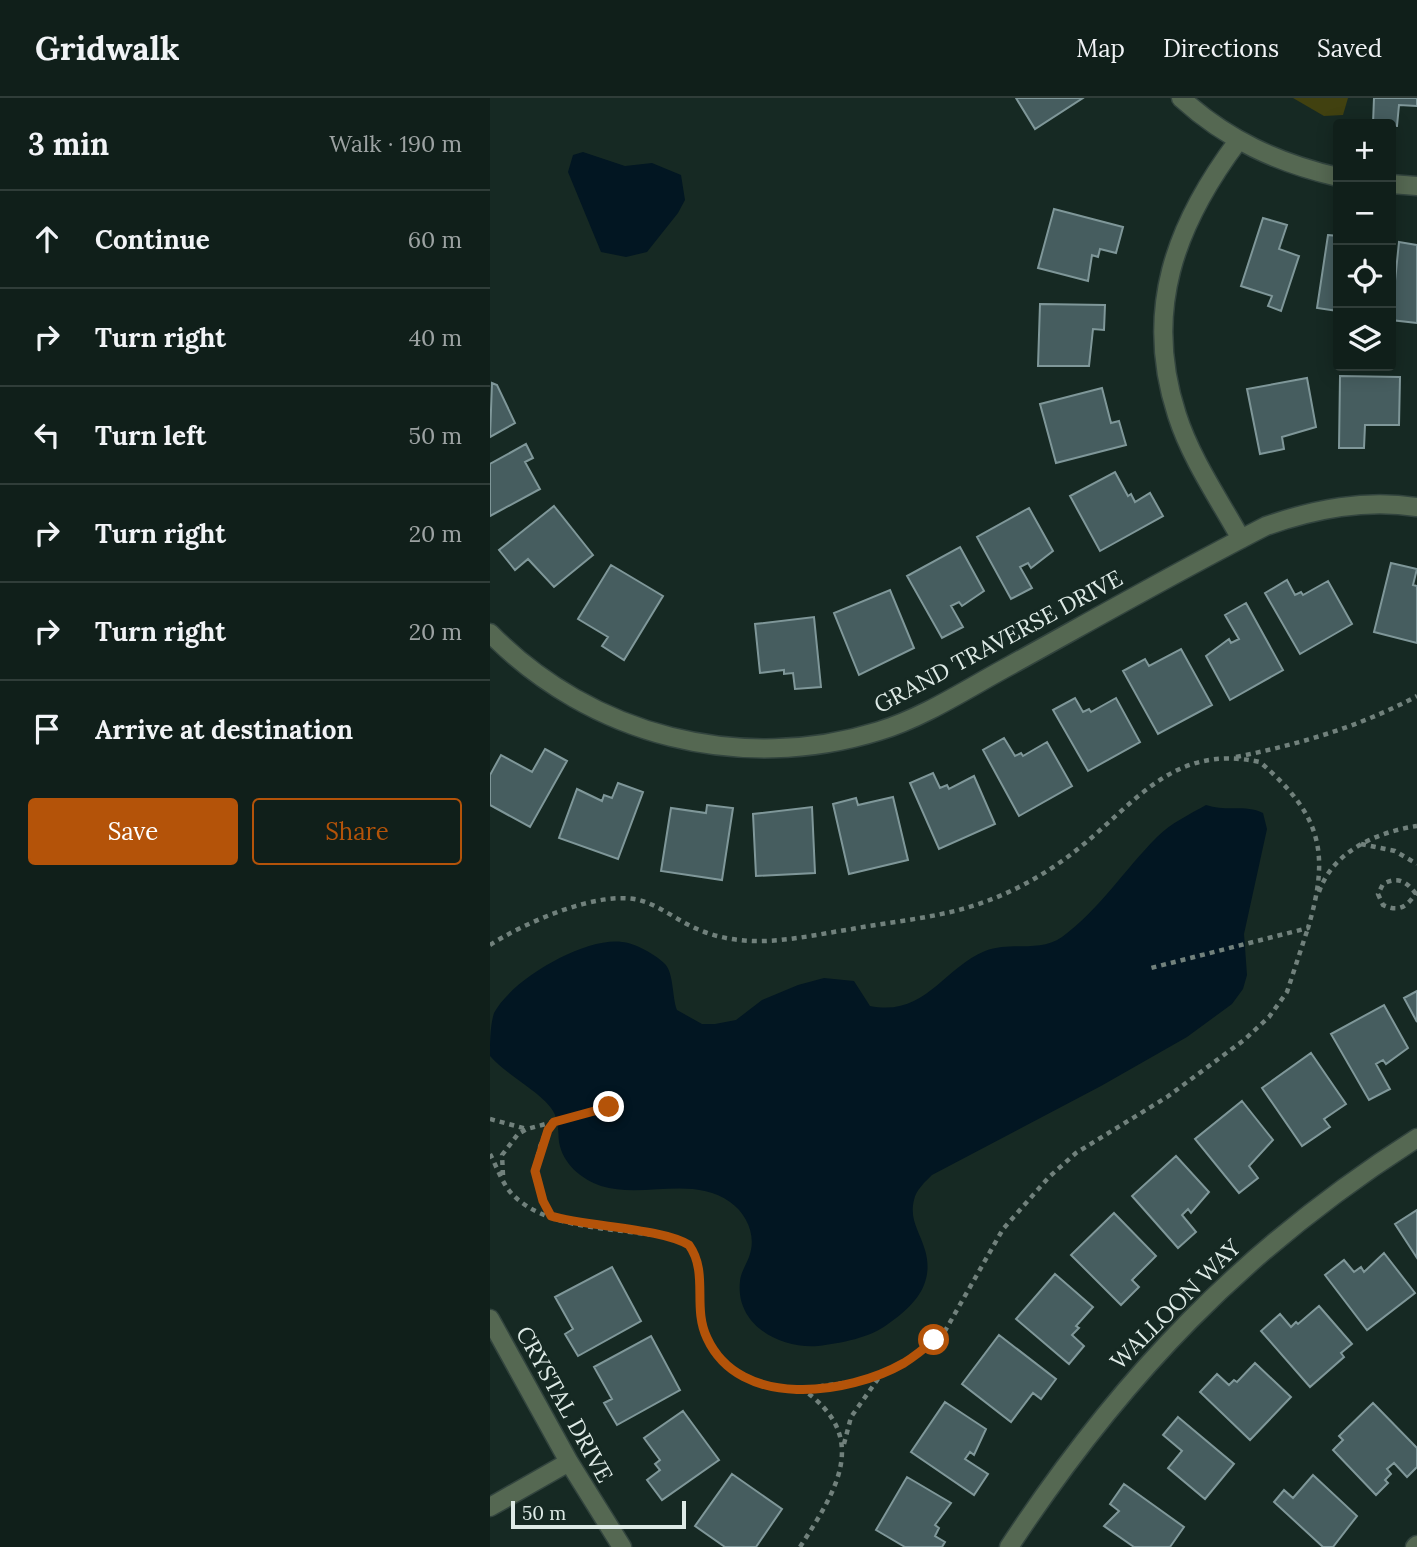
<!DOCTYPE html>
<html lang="en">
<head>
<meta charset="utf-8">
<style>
	body { margin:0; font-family:Lora,serif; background:#1e2c27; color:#f1f3f6 }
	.controls { position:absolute; right:21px; top:21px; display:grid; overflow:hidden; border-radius:7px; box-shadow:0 4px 18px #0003 }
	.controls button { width:63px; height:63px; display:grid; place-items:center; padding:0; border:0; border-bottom:2px solid #303d39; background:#101f1a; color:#f1f3f6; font:35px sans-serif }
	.scale { position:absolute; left:21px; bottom:18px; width:175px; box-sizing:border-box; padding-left:7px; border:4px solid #deeae6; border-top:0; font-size:19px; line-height:24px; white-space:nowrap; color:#deeae6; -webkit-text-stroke:5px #162923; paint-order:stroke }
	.stop { position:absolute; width:21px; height:21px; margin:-16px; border:5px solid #b45309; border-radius:50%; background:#fff }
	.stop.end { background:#b45309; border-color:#fff; box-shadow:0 2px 7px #0008 }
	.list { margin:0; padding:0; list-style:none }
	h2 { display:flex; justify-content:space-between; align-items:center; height:91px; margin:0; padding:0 28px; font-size:30px }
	h2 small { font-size:23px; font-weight:400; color:#9ca2a2 }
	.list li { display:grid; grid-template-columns:46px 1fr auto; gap:21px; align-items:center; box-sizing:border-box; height:98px; padding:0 28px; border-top:2px solid #303d39 }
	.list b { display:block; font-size:26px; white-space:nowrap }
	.list em { font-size:23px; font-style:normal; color:#9ca2a2 }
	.actions { display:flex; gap:14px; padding:21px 28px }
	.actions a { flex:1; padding:16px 0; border:2px solid #b45309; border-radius:7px; text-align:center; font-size:24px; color:#b45309 }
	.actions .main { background:#b45309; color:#fff }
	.icon { flex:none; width:38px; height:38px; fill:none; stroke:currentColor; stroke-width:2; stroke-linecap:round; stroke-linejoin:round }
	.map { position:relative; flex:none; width:927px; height:1449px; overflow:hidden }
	header { display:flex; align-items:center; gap:42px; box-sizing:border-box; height:98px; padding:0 35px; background:#101f1a; border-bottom:2px solid #303d39 }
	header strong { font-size:33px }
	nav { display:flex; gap:38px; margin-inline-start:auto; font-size:24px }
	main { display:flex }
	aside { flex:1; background:#101f1a }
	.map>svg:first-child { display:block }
	.green { fill:#414110 }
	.water { fill:#021622 }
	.building { fill:#465d5f; stroke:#7f9799; stroke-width:2 }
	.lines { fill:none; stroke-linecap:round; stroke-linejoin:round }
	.minor-casing { stroke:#32443e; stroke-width:21 }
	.path { stroke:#71817c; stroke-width:4.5; stroke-dasharray:5 5; stroke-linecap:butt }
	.minor { stroke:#556852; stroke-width:18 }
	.route { stroke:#b45309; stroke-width:9 }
	.labels { text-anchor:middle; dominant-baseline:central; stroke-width:5; stroke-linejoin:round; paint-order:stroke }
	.street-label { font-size:23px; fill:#deeae6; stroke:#162923 }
</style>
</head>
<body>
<header>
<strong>Gridwalk</strong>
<nav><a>Map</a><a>Directions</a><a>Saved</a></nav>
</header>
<main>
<aside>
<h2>3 min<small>Walk · 190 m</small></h2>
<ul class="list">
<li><svg class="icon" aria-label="ahead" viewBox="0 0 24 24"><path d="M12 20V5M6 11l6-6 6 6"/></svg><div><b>Continue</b></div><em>60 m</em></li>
<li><svg class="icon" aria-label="right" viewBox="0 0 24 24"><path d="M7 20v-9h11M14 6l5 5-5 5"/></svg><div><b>Turn right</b></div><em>40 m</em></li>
<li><svg class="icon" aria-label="left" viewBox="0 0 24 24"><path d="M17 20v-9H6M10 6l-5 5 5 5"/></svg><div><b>Turn left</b></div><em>50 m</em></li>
<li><svg class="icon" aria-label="right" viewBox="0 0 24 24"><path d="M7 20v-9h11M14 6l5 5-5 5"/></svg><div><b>Turn right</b></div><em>20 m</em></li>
<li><svg class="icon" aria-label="right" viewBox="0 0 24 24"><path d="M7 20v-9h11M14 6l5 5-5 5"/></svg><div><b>Turn right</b></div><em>20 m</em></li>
<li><svg class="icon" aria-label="arrive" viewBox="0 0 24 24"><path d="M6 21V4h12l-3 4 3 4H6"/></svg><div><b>Arrive at destination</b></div></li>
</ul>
<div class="actions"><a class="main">Save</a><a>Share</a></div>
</aside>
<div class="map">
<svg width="927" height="1449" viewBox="0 0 927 1449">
	<rect width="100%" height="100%" fill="#162923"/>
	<path class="green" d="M803,0H858L853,17L834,18Z"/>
	<path class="water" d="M93,54L135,68L162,65L191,77L195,102L188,115L157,154L136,159L111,154L78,74L83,57Z
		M716,707C736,714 755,706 773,715L777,731L754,836L757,877L753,891L742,906L697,939L611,988L442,1077C435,1084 426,1092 424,1102C419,1122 430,1134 435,1152C445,1186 424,1208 398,1226C380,1240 351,1245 328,1248C290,1251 245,1227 250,1183C251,1174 256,1167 259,1159C267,1138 257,1116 240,1104C203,1077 153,1101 111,1088C91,1081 73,1066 69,1044C68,1034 69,1023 63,1013C54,996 15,976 0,958C0,944 0,928 4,915C21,882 94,839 132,844C145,845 165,856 175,866C184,876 182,899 187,912L212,926H225L246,922L272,902L308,887L334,880L364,883L380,908C435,919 452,871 495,853C521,843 549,855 572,839C609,812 635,771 667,739C681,725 700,716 716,707Z"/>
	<path class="building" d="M526,0H593L545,31Z
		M884,0H927V8L909,7L907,28L883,26Z
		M564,111L633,129L626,155L610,151L608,159L602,157L598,183L548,170Z
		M773,120L797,127L789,151L809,158L791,213L778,208L782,198L751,188Z
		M838,137L848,138V213L827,210Z
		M909,144L927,147V225L901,222Z
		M550,206L615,207L614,232L603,231L599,268H548Z
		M850,278L910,279L909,327H875L874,350H849Z
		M817,280L826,329L792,339L794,351L770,356L757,291Z
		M2,285L7,287L25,325L0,339Z
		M612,290L621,325L629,323L636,347L566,365L550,306Z
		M36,346L43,360L35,364L50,391L0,418V366Z
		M625,374L638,398L641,396L645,404L660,395L673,418L610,453L580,398Z
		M64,408L103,457L64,489L38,461L25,472L9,452Z
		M539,410L563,453L541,470L538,465L530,469L542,490L521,501L487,439Z
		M470,449L494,493L472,508L469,504L461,508L473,529L452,540L417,478Z
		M901,465L927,471L923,487L927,488V545L884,534Z
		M121,467L173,498L134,562L112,548L118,539L88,521Z
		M797,482L805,497L811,494L813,497L838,483L862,526L810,556L775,495Z
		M400,492L424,550L369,577L344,515Z
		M756,505L793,572L740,602L716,558L739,541L741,545L749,541L735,517Z
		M324,519L331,589L305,591L303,575L294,576V572L270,575L265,526Z
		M691,551L722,607L668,636L633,573L655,561L659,568Z
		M585,600L593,614L599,611L601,614L626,600L650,644L598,673L563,612Z
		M514,640L525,658L531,655L533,658L557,644L582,688L529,718L493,652Z
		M55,651L77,663L40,729L0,707V677L11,657L42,674Z
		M443,675L450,690L457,687L459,691L484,678L505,726L449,751L420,685Z
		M128,685L153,694L128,761L69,740L87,691L112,703L114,697L122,700Z
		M403,699L418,762L359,776L343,706L366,700L368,707Z
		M217,707L243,710L232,782L171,773L181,710L216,715Z
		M322,709L325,775L266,778L263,716Z
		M927,893V924L914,900Z
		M894,907L918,950L896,966L893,962L886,966L900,991L879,1002L841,936Z
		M821,955L856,1006L834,1021L840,1029L812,1048L772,990Z
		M752,1003L783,1042L759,1068L768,1080L749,1095L705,1041Z
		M686,1058L719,1094L701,1115L698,1111L692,1117L706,1134L688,1150L642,1098Z
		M927,1112V1160L905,1126Z
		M624,1115L666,1158L642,1182L649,1189L631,1207L581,1157Z
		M894,1155L925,1195L877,1232L835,1177L854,1162L864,1174L871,1169L874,1174Z
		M122,1169L151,1223L88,1258L75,1236L83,1231L65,1199Z
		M565,1176L603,1209L586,1228L589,1230L582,1237L594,1248L579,1266L526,1221Z
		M829,1208L862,1246L851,1255L854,1259L820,1289L771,1233L790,1216L801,1229L806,1224L808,1226Z
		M509,1237L566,1281L551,1301L543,1295L521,1324L472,1286Z
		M161,1238L190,1292L127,1327L114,1305L122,1301L104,1269Z
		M765,1265L801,1299L760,1342L710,1294L727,1276L739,1287L744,1282L747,1284Z
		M455,1304L496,1331L484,1357L480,1354L475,1361L498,1376L484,1397L421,1354Z
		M883,1305L927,1350V1369L917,1379L904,1365L897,1371L901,1376L895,1382L898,1385L886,1397L843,1352L853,1342L849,1338Z
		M193,1313L229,1362L172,1402L157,1382L170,1372L165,1366L170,1362L154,1340Z
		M688,1319L744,1366L715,1401L678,1370L692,1353L673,1337Z
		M242,1376L292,1411L266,1449H235L205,1428Z
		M823,1377L867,1418L843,1449H833L784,1404L794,1392L803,1400Z
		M417,1379L461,1405L445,1427L449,1430L445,1438L455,1444L452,1449H415L386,1432Z
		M634,1386L694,1429L680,1449H644L614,1428L629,1413L620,1406Z"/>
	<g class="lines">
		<defs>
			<path id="minor" d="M691,0C737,42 788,65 848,79
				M748,43C685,127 653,213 687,317C701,361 729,401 751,441
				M901,86L927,88
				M0,535C101,638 251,676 389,633C435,619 478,590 521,567C606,520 690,472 776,428C825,411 875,401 927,409
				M0,1221L79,1364L132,1449
				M0,1409L79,1364
				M519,1449C631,1279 754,1150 927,1040
				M925,1449L927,1447"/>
		</defs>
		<use href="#minor" class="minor-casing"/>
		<path class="path" d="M746,659C810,646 869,629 927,598
			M871,746L905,753L927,766
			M829,794C843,753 887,734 927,728
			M926,796C916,783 908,778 893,786L888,796L893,807C910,815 917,808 927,794
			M0,847C34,825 108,792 149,802C168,807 184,820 201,828C220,838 241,842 262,843C296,844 329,836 362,831C393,825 425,822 456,815C503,805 547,783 584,754C645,707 681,645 770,664C830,716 841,753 818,830L661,870
			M0,1021L37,1031
			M0,1056C7,1069 13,1088 24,1098C56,1129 115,1130 156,1136C170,1138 185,1136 197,1146C216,1161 208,1185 209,1206C211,1265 260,1289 312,1291
			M13,1077L12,1057L28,1036L37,1031L119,1009
			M61,1117C44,1086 40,1054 63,1025
			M354,1346L361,1319L390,1278
			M310,1449C346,1393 382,1339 312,1291L360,1284L393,1275L415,1264L455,1233L513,1131L559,1079L586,1055L677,999L754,942L779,919L797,894L818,830"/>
		<use href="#minor" class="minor"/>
	</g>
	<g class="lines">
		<path class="route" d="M119,1009L64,1024L58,1032L45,1073L53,1103L61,1118C98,1129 172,1130 199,1147C219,1175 202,1209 217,1240C250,1312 358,1297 414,1265C425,1258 435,1250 444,1242"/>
	</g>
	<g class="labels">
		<g class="street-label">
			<text transform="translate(508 543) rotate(-28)">GRAND TRAVERSE DRIVE</text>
			<text transform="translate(685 1206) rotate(-45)">WALLOON WAY</text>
			<text transform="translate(75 1306) rotate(61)">CRYSTAL DRIVE</text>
		</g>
	</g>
</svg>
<div class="controls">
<button>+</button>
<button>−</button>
<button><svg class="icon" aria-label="locate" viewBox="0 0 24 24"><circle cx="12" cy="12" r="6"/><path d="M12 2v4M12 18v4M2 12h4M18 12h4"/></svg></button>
<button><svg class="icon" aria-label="layers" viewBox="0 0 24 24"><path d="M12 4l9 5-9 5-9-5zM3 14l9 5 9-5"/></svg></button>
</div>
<div class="scale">50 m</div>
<div class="stop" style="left:444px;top:1242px"></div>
<div class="stop end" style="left:119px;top:1009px"></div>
</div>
</main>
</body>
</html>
